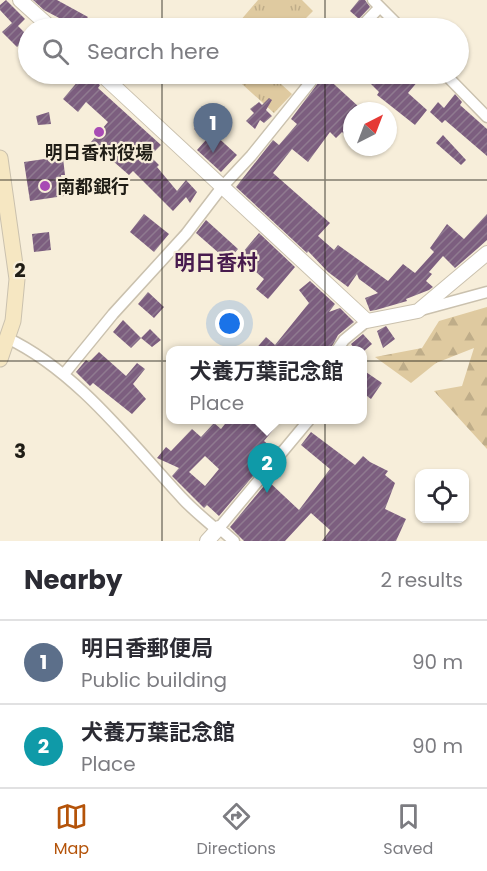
<!DOCTYPE html>
<html lang="en">
<head>
<meta charset="utf-8">
<style>
	body { margin:0; font-family:Poppins,"Noto Sans JP",sans-serif; background:#f7f7f7; color:#2b2b33 }
	.controls { position:absolute; right:18px; bottom:18px; display:grid; overflow:hidden; border-radius:12px; box-shadow:0 2px 4px #0004 }
	.controls button { width:54px; height:54px; display:grid; place-items:center; padding:0; border:0; border-bottom:2px solid #e1e1e2; background:#fff; color:#2b2b33; font:30px sans-serif }
	.compass { position:absolute; left:343px; top:102px; width:54px; height:54px; border-radius:50%; background:#fff; box-shadow:0 2px 4px #0004; rotate:42deg }
	.you { position:absolute; left:230px; top:324px; width:21px; height:21px; margin:-15px; border:4px solid #fff; border-radius:50%; background:#1a73e8; box-shadow:0 0 0 9px #1a73e833 }
	.badge { display:grid; place-items:center; width:39px; height:39px; border-radius:50%; background:#b45309; color:#fff; font-size:20px; font-weight:700 }
	.pin { position:absolute; translate:-50% -50px; filter:drop-shadow(0 2px 3px #0008) }
	.pin::after { content:''; position:absolute; top:32px; width:21px; height:18px; background:inherit; clip-path:polygon(0 0,100% 0,50% 100%) }
	.popup { position:absolute; left:166px; top:346px; width:201px; height:78px; box-sizing:border-box; display:grid; place-content:center; border-radius:12px; background:#fff; filter:drop-shadow(0 2px 4px #0005); font-size:20px; white-space:nowrap; color:#7c7c81 }
	.popup b { font-size:22px; color:#2b2b33 }
	.popup::after { content:''; position:absolute; left:50%; top:100%; margin-left:-12px; border:12px solid transparent; border-top-color:#fff }
	.list { margin:0; padding:0; list-style:none }
	h2 { display:flex; justify-content:space-between; align-items:center; height:78px; margin:0; padding:0 24px; font-size:26px }
	h2 small { font-size:20px; font-weight:400; color:#7c7c81 }
	.list li { display:grid; grid-template-columns:39px 1fr auto; gap:18px; align-items:center; box-sizing:border-box; height:84px; padding:0 24px; border-top:2px solid #e1e1e2 }
	.list b { display:block; font-size:22px; white-space:nowrap }
	.list p { margin:0; font-size:20px; white-space:nowrap; color:#7c7c81 }
	.list em { font-size:20px; font-style:normal; color:#7c7c81 }
	.icon { flex:none; width:33px; height:33px; fill:none; stroke:currentColor; stroke-width:2; stroke-linecap:round; stroke-linejoin:round }
	.map { position:relative; flex:none; width:487px; height:541px; overflow:hidden }
	.search { position:absolute; background:#fff; box-shadow:0 2px 4px #0004; left:18px; right:18px; top:18px; height:66px; display:flex; align-items:center; gap:15px; box-sizing:border-box; padding:0 21px; border-radius:33px; color:#7c7c81; font-size:22px }
	.sheet { height:246px; background:#fff }
	nav { display:flex; justify-content:space-around; align-items:center; box-sizing:border-box; height:84px; border-top:2px solid #e1e1e2; background:#fff; font-size:16px; color:#7c7c81 }
	nav a { display:grid; justify-items:center; gap:3px }
	nav .on { color:#b45309 }
	.map>svg:first-child { display:block }
	.grass { fill:url(#grass-tufts) }
	.forest { fill:url(#forest-firs) }
	.building { fill:url(#building-hatch); fill-rule:evenodd }
	.lines { fill:none; stroke-linecap:round; stroke-linejoin:round }
	.minor-casing { stroke:#cac1ae; stroke-width:13 }
	.tertiary-casing { stroke:#cac1ae; stroke-width:16 }
	.secondary-casing { stroke:#cac1ae; stroke-width:17 }
	.minor { stroke:#fff; stroke-width:10 }
	.tertiary { stroke:#fff; stroke-width:14 }
	.secondary { stroke:#f6e7c2; stroke-width:15 }
	.grid { fill:none; stroke:#201d16; stroke-width:1.5; stroke-opacity:0.55 }
	.poi-dot { fill:#a84bb4; stroke:#f7eeda; stroke-width:2 }
	.labels { text-anchor:middle; dominant-baseline:central; stroke-width:4.5; stroke-linejoin:round; paint-order:stroke }
	.poi-label { font-size:18px; font-weight:bold; fill:#201d16; stroke:#f7eeda }
	.quarter-label { font-size:21px; font-weight:bold; fill:#481b4e; stroke:#f7eeda }
	.grid-label { font-size:20px; text-anchor:middle; font-weight:bold; fill:#201d16; stroke:#f7eeda; stroke-width:4.5; stroke-linejoin:round; paint-order:stroke }
</style>
</head>
<body>
<div class="map">
<svg width="487" height="541" viewBox="0 0 487 541">
	<defs>
		<pattern id="grass-tufts" width="24" height="20" patternUnits="userSpaceOnUse" patternTransform="scale(1.5)"><rect width="24" height="20" fill="#dfcaa0"/><path d="M3 7l-1-3M5 7V3M7 7l1-3M15 17l-1-3M17 17v-4M19 17l1-3" fill="none" stroke="#bfad89"/></pattern>
		<pattern id="forest-firs" width="22" height="20" patternUnits="userSpaceOnUse" patternTransform="scale(1.5)"><rect width="22" height="20" fill="#dfcaa0"/><path d="M5 1l3.5 6h-7zM16 11l3.5 6h-7z" fill="#bfad89"/></pattern>
		<pattern id="building-hatch" width="6" height="6" patternUnits="userSpaceOnUse" patternTransform="scale(1.5)"><rect width="6" height="6" fill="#7c5e7f"/><path d="M-1 1l2-2M0 6l6-6M5 7l2-2" fill="none" stroke="#8f7a90"/></pattern>
	</defs>
	<rect width="100%" height="100%" fill="#f7eeda"/>
	<path class="grass" d="M258,0H302L313,11L299,25L289,28H234Z
		M231,74H270L292,94L274,113Z"/>
	<path class="forest" d="M487,307V449L434,391L462,386L474,348L436,363L411,383L375,357L422,348L439,321Z"/>
	<path class="building" d="M6,0L25,19L18,26L28,36L17,47L2,32L12,23L0,10V5Z
		M33,0H57L88,17L78,28L44,10Z
		M359,0H365L370,7L359,19L350,11Z
		M380,18L391,28L371,27Z
		M84,74H92L94,80L100,85L98,88L161,145L150,156L159,165L157,167L177,191L186,180L197,192L190,203L186,197L173,211L133,171L129,175L91,142L108,122L86,102L78,112L63,99Z
		M361,74H424L408,93L427,110L415,125L377,95L379,92Z
		M324,75L359,107L355,111H352V115L346,121L352,127V141L342,132L336,138L330,132L308,162L292,149L273,173L330,223L318,236L334,250L338,245L388,281L403,264L415,273L434,252L430,248L447,224L464,239L487,214V240L477,249L455,268L443,256L429,272L432,274L426,281L433,287L429,290L406,299L407,301L376,310L370,311L365,298L378,293L359,279L357,274L348,287L328,272L308,251L307,253L236,187L273,140L279,145L297,124L291,119Z
		M455,94L462,102L460,105L487,129V156L445,120L442,123L430,112L438,102L444,108Z
		M269,98L272,100L266,110L272,116L264,123L260,120L255,129L246,121L254,113L250,109L259,102L262,105Z
		M49,112L51,124L38,125L36,116Z
		M201,122L237,155L221,172L197,150L206,140L194,129Z
		M443,135L466,160L461,165L436,143Z
		M58,157L59,159L63,158L65,175H61L64,196L30,201L24,162Z
		M144,214L169,234L154,252L130,232Z
		M206,220L238,249L228,261L196,233Z
		M49,232L51,250L34,252L32,234Z
		M259,233L295,267L268,299L256,289L264,279L248,265L247,266L238,258Z
		M310,281L335,304L329,312L340,308L354,322L338,335L330,351H254L266,337L275,345L309,303L299,290Z
		M148,292L164,307L154,318L138,304Z
		M123,320L141,338L131,348L113,332Z
		M386,326L395,339L383,348L377,331Z
		M150,329L161,340L152,347L141,338Z
		M363,334L372,344L364,351H356L351,344Z
		M99,352L126,376L137,363L145,369L133,384L146,399L132,414L93,383L90,386L76,372L86,360L89,362Z
		M363,370L382,383L371,399L363,393Z
		M228,420H281L264,441L275,450L219,516L207,505L204,508L172,476L179,468L157,458L166,447L171,451L192,429L201,437L214,423L221,429ZM205,456L219,469L205,486L189,472Z
		M311,432L355,465L363,456L370,462L388,471L385,475L395,483L385,509L406,519L396,541H322L330,530L311,513L285,541H244L230,527L268,481L299,510L330,469L301,445Z"/>
	<g class="lines">
		<defs>
			<path id="minor" d="M373,0L401,28
				M360,28L380,7
				M445,74L487,117
				M421,310L487,292
				M7,338C77,371 131,443 183,499C193,510 206,520 217,530
				M337,350L344,340L367,321
				M64,374L113,314L186,234L222,187L251,156L317,74
				M234,541L219,528L309,420"/>
			<path id="tertiary" d="M20,0L51,28
				M101,74L367,321L418,311L487,253
				M207,541L219,528"/>
			<path id="secondary" d="M0,158L17,279L13,321L0,359"/>
		</defs>
		<use href="#minor" class="minor-casing"/>
		<use href="#tertiary" class="tertiary-casing"/>
		<use href="#secondary" class="secondary-casing"/>
		<use href="#minor" class="minor"/>
		<use href="#tertiary" class="tertiary"/>
		<use href="#secondary" class="secondary"/>
	</g>
	<path class="grid" d="M162,0V28M325,0V28M162,74V541M325,74V541M0,180H487M0,361H487"/>
	<g class="poi-dot">
		<circle cx="99" cy="132" r="6"/>
		<circle cx="45" cy="186" r="6"/>
	</g>
	<g class="labels">
		<g class="poi-label">
			<text x="99" y="152">明日香村役場</text>
			<text x="57" y="186" text-anchor="start">南都銀行</text>
		</g>
		<g class="quarter-label">
			<text x="216" y="262">明日香村</text>
		</g>
	</g>
	<g class="grid-label">
		<text x="20" y="277">2</text>
		<text x="20" y="458">3</text>
	</g>
</svg>
<div class="controls">
<button><svg class="icon" aria-label="locate" viewBox="0 0 24 24"><circle cx="12" cy="12" r="6"/><path d="M12 2v4M12 18v4M2 12h4M18 12h4"/></svg></button>
</div>
<svg class="compass" viewBox="-18 -18 36 36"><path d="M0-13l5 13h-10z" fill="#e53935"/><path d="M0 13l5-13h-10z" fill="#7c7c81"/></svg>
<div class="you"></div>
<div class="pin badge" style="left:213px;top:153px;background:#5c6f8a">1</div>
<div class="pin badge" style="left:267px;top:493px;background:#0f9aa8">2</div>
<div class="popup"><b>犬養万葉記念館</b>Place</div>
<div class="search"><svg class="icon" aria-label="search" viewBox="0 0 24 24"><circle cx="10" cy="10" r="6"/><path d="M15 15l6 6"/></svg>Search here</div>
</div>
<section class="sheet">
<h2>Nearby<small>2 results</small></h2>
<ul class="list">
<li><span class="badge" style="background:#5c6f8a">1</span><div><b>明日香郵便局</b><p>Public building</p></div><em>90 m</em></li>
<li><span class="badge" style="background:#0f9aa8">2</span><div><b>犬養万葉記念館</b><p>Place</p></div><em>90 m</em></li>
</ul>
</section>
<nav>
<a class="on"><svg class="icon" aria-label="map" viewBox="0 0 24 24"><path d="M3 6l6-2 6 2 6-2v14l-6 2-6-2-6 2zM9 4v14M15 6v14"/></svg>Map</a>
<a><svg class="icon" aria-label="directions" viewBox="0 0 24 24"><path d="M12 3l9 9-9 9-9-9zM9 14v-3h6M13 9l2 2-2 2"/></svg>Directions</a>
<a><svg class="icon" aria-label="saved" viewBox="0 0 24 24"><path d="M7 4h10v16l-5-4-5 4z"/></svg>Saved</a>
</nav>
</body>
</html>
